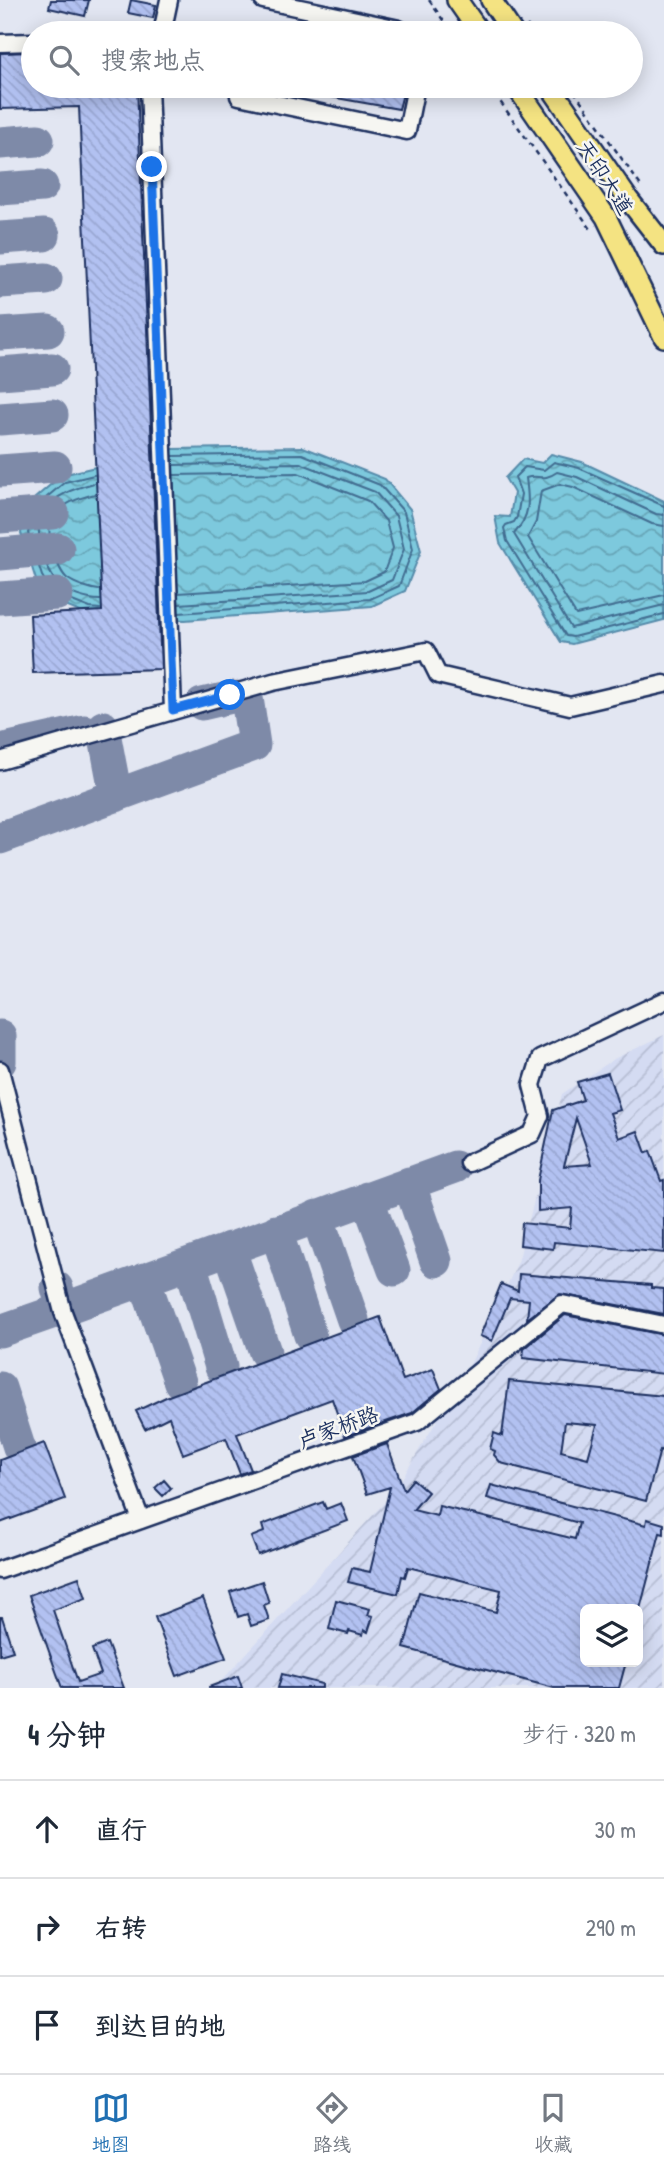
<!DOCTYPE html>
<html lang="zh">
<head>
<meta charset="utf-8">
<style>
	body { margin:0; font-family:"Patrick Hand","LXGW WenKai TC",sans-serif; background:#f2f2f3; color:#1f2937 }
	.controls { position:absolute; right:21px; bottom:21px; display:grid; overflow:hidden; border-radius:10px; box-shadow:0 4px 18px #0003 }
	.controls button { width:63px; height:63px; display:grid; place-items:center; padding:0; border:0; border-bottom:2px solid #e0e1e3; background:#fff; color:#1f2937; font:35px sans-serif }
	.stop { position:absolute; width:21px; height:21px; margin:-16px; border:5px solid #1a73e8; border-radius:50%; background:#fff }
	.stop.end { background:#1a73e8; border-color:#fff; box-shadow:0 2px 7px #0008 }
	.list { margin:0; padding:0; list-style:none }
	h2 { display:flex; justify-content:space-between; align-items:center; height:91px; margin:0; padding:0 28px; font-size:30px }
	h2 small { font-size:23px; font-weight:400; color:#747a83 }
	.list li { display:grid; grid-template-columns:46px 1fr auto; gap:21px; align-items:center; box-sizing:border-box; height:98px; padding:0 28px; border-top:2px solid #e0e1e3 }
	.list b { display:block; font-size:26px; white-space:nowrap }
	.list em { font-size:23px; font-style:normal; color:#747a83 }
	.icon { flex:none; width:38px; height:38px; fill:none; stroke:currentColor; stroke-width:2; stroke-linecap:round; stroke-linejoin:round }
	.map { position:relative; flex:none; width:664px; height:1688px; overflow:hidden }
	.search { position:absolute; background:#fff; box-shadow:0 4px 18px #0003; left:21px; right:21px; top:21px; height:77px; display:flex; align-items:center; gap:18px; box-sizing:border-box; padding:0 24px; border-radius:38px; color:#747a83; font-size:26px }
	.sheet { height:385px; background:#fff }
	nav { display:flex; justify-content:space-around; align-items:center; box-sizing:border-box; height:98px; border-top:2px solid #e0e1e3; background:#fff; font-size:19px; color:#747a83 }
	nav a { display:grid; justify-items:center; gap:4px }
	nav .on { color:#1f6fb2 }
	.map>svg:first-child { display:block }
	.industrial { fill:url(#industrial-furrows); fill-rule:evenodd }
	.water { fill:url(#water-waves); stroke:#568baa; stroke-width:2 }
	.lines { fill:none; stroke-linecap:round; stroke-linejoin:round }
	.shore { stroke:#426d91; stroke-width:2 }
	.taxiway { stroke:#7e8aa8; stroke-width:33 }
	.building { fill:url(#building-back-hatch); stroke:#1b2f5e; stroke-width:2; fill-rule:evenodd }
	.minor-casing { stroke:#1b2f5e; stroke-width:21 }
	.major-casing { stroke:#1b2f5e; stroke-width:24 }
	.path { stroke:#1b2f5e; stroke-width:2.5; stroke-dasharray:5 5; stroke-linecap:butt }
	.minor { stroke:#f6f6f2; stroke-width:16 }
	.major { stroke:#f4e382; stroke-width:19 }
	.route { stroke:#1a73e8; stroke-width:9 }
	.labels { text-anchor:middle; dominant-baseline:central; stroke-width:5; stroke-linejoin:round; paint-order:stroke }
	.street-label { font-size:21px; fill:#1b2f5e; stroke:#f6f6f2 }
</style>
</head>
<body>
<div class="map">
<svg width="664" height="1688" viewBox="0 0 664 1688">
	<defs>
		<pattern id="industrial-furrows" width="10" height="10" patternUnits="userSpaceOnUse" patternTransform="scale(1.75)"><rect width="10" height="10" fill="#d4dbf2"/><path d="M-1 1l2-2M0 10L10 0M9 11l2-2" fill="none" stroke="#b5bcd2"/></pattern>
		<pattern id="water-waves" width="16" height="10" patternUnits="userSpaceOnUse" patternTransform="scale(1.75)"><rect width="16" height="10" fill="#7dc9dd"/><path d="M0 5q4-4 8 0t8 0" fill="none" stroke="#66a4b6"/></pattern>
		<pattern id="building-back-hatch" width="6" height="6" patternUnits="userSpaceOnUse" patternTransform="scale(1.75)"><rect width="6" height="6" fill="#b2c1f1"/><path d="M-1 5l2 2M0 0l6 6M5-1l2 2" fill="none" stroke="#98a6d1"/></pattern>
	</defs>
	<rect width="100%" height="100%" fill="#e2e6f2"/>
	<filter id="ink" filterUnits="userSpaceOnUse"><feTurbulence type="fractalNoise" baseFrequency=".0143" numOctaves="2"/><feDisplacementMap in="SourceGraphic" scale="14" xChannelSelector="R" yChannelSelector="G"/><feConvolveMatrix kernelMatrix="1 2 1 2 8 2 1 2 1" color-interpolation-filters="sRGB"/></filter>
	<g filter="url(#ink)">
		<path class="industrial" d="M664,1035V1688H215L394,1492L469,1367L518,1262L562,1094L614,1059ZM585,1609H638V1662H585Z"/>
		<path class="water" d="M303,447L385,479L410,509L421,551L405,591L372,606L185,620L88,615L50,600L36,580L21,533L28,504L62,475L171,449Z
			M551,454L582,462L664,501V620L572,644L561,642L500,543L495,516L510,517L514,493L505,478L523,459L542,463Z"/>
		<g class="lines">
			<path class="shore" d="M173,456L302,454L380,485L404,512L413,549L399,586L370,599L179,613
				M173,465L300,463L375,492L396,516L404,549L392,580L368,591L179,604
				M94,475L65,482L35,507L28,533L42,576L54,594L90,608L100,609
				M174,475L298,473L368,501L386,521L393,548L384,572L365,581L178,593
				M94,483C76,488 53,495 43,513C32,529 46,572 59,585C67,594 88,600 100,600
				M95,494C79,498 62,503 52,518C44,529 57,571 68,579C75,584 90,589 99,590
				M664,506L579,468L554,462L544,470L525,467L515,477L521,494L517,517L514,522L506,525L504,528L507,541L566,636L573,637L664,614
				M664,515L656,514L577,477L557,472C543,482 538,474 526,478C529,501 531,515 514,534L571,628L664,605
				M664,526L652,524L573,487L560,484L541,491L536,522L528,537L576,615L664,595"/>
			<path class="taxiway" d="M0,143L38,140
				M0,189L42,186
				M0,238L44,235
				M0,282L46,279
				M0,334L48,331
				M0,373L52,369
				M0,419L52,415
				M0,471L55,467
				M0,517L53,513
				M0,554L58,549
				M0,598L57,594
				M103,727L116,796
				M0,750L84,731
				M0,838L254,745L247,698L232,697L202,704
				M0,1036V1062
				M409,1183L436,1261
				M367,1198L394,1270
				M317,1216L353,1320
				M276,1231L310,1335
				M229,1248L265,1352
				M190,1263L221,1367
				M144,1279L180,1382
				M63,1309L455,1167
				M0,1331L63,1309L57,1288
				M0,1388L19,1447"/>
		</g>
		<path class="building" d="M51,0H89L85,16L49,8Z
			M131,0L156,5L153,18L128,13Z
			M33,52V86H137L161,669L33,673L30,615L102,611L79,107L0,109V53Z
			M327,86H405L399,109L325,96Z
			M608,1073L620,1110L610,1113L619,1138L638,1131L646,1153L650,1151L661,1181L664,1180V1253L554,1242L553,1249L520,1245L522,1223L570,1228L572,1208L538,1211V1180L553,1110L583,1100L577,1082ZM576,1118L592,1164L564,1166Z
			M519,1274L651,1285V1288L664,1289V1314L560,1294L527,1319L529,1300L510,1298L492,1341L480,1336L501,1284L518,1291Z
			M565,1315L664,1335V1374L523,1358L524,1349Z
			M380,1317L403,1380L433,1369L441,1389L412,1413L345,1436L332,1399L237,1434L251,1470L240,1474L226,1438L183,1454L169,1417L145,1429L136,1411L166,1397Z
			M509,1381L664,1396V1451L660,1450L646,1501L501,1463L494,1455L495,1451L490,1449L494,1433L502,1436ZM565,1422L597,1425L588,1458L561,1451Z
			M44,1443L65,1499L0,1523V1460Z
			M387,1444L404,1490L413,1479L428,1492L413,1510L437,1516L439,1506L575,1539L579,1523L487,1498L491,1485L646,1525L647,1519L664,1524V1534L660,1533L640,1609H585V1662H626L619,1688H554L404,1648L419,1592L496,1612L501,1590L408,1567L405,1577L402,1576L398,1594L348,1582L352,1568L370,1572L390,1487L367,1494L353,1456Z
			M164,1480L171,1488L163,1496L155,1488Z
			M323,1502L326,1509L341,1503L348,1521L258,1555L251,1537L264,1532L262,1525Z
			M79,1577L86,1598L53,1610L78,1682L101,1674L92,1649L107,1643L124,1688H62L29,1595Z
			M262,1581L269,1603L264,1605L269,1620L251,1626L247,1614L238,1617L230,1592Z
			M203,1598L226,1658L177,1676L155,1617Z
			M336,1600L370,1609L368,1615L373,1616L368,1632L364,1630L363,1635L349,1631L348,1634L329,1629Z
			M0,1617H2L13,1651L0,1655Z
			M282,1674L322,1684V1688H278Z
			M238,1676L242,1688H209V1687Z"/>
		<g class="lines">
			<defs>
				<path id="minor" d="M263,0L399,29L402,33
					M162,33L169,0
					M0,43L33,42
					M149,86L173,710
					M239,96L407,131L416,86
					M0,761L273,682L426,651L438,675L570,706L664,684
					M0,1070L63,1312L141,1520
					M469,1163L532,1134L540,1116L532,1085L540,1059L664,1001
					M0,1570L417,1422L562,1304L664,1325"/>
				<path id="major" d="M457,0L480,33
					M491,0L513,33
					M516,86L606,217L664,337
					M550,86L628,199L664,245"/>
			</defs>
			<use href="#minor" class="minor-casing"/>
			<use href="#major" class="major-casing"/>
			<path class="path" d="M429,0L452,33
				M527,25L533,33
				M489,86L593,232
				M574,91L641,186"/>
			<use href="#minor" class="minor"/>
			<use href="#major" class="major"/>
		</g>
	</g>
	<g class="lines" filter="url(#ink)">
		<path class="route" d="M152,167L173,710L230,695"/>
	</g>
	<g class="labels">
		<g class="street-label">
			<text transform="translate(605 177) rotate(57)">天印大道</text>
			<text transform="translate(338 1427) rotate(-20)">卢家桥路</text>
		</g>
	</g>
</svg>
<div class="controls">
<button><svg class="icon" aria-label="layers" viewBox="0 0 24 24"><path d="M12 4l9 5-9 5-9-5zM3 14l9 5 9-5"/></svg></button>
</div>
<div class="stop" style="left:230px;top:695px"></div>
<div class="stop end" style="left:152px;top:167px"></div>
<div class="search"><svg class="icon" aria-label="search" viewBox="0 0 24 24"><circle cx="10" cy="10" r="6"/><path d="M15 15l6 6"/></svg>搜索地点</div>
</div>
<section class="sheet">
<h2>4 分钟<small>步行 · 320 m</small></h2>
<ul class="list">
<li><svg class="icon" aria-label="ahead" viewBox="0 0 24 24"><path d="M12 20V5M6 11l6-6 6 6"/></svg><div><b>直行</b></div><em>30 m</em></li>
<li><svg class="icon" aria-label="right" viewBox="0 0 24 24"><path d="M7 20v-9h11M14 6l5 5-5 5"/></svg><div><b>右转</b></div><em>290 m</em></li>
<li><svg class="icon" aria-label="arrive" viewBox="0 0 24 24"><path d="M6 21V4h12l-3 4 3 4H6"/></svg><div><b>到达目的地</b></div></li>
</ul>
</section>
<nav>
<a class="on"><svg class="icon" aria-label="map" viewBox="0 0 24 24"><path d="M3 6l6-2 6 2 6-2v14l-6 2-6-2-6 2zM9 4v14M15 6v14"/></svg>地图</a>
<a><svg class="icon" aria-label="directions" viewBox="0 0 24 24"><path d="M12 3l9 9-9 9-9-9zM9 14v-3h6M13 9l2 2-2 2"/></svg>路线</a>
<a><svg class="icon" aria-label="saved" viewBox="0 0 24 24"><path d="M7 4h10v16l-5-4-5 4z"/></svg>收藏</a>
</nav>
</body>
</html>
